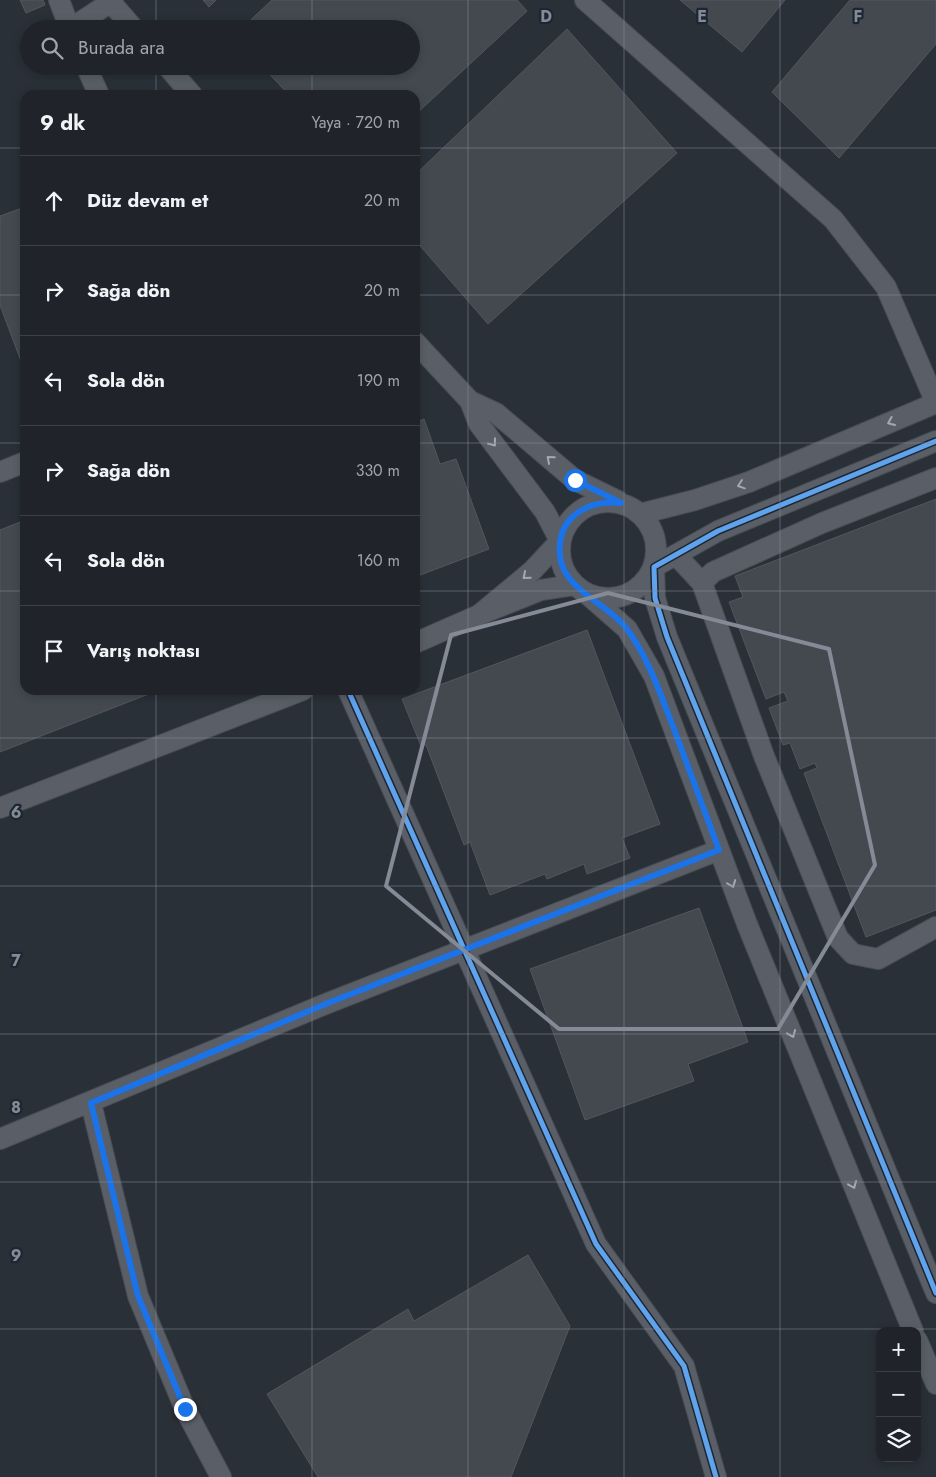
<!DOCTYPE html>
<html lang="tr">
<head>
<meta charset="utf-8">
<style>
	body { margin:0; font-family:Jost,sans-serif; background:#282c32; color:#f1f3f6 }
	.controls { position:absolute; right:15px; bottom:15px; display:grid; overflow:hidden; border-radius:10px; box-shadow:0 2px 8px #0003 }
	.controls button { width:45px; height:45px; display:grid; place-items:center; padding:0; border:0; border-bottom:1px solid #3d4147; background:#20242a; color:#f1f3f6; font:25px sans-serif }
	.stop { position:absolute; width:15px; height:15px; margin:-11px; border:4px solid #1a73e8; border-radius:50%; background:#fff }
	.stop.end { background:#1a73e8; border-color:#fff; box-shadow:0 1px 5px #0008 }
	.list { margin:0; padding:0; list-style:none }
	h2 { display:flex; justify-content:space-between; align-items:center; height:65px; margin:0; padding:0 20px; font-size:21px }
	h2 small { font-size:16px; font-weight:400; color:#a2a4a8 }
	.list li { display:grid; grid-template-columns:32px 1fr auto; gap:15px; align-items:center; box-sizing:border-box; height:90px; padding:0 20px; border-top:1px solid #3d4147 }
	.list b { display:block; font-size:19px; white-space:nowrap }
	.list em { font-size:16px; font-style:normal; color:#a2a4a8 }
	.icon { flex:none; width:28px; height:28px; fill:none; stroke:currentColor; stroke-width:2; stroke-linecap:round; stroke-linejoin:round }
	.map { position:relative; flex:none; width:936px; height:1477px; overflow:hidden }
	.search { position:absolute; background:#20242a; box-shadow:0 2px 8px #0003; left:20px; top:20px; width:400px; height:55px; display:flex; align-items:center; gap:12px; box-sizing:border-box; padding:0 18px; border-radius:28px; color:#a2a4a8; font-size:19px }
	.panel { position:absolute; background:#20242a; box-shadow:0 2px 8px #0003; left:20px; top:90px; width:400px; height:605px; border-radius:15px }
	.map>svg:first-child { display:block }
	.building { fill:#444950; stroke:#52575f }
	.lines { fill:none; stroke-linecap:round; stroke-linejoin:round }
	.minor-casing { stroke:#484c53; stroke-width:22 }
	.minor { stroke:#5a5e66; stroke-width:20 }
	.cycleway-casing { stroke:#1d2633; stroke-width:8 }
	.cycleway { stroke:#60a3ed; stroke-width:5 }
	.oneway { stroke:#a2a9b5 }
	.route { stroke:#1a73e8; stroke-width:6 }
	.marked { fill:none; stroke:#848b96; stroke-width:4; stroke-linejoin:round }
	.grid { fill:none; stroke:#848b96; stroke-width:1; stroke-opacity:0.55 }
	.grid-label { font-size:16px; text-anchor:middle; font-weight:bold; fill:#848b96; stroke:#1d2633; stroke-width:4.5; stroke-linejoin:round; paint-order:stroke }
</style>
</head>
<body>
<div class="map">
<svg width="936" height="1477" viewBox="0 0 936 1477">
	<rect width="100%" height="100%" fill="#2a3038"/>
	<path class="building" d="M20,0H43L45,5L26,13Z
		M203,0H216L209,7Z
		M272,0H517L527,11L415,115V95H289L262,66H411V29H241Z
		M680,0H785L742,52Z
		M850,0H936V44L839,158L772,92Z
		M567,29L677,153L488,324L415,240V175Z
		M25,207V372L0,305V216Z
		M424,419L440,464L456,459L489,549L415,577V423Z
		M936,499V910L866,937L804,773L817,768L815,763L800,769L790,743L783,745L769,708L788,701L784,692L766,699L729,602L743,597L735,576Z
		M25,520V690H159L0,752V530Z
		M587,630L660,824L622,838L630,858L587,874L584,864L547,879L545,874L490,895L470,842L464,845L426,745L421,746L402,699Z
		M699,908L748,1042L688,1064L694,1081L585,1120L530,969Z
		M528,1255L570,1326L511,1477H318L267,1394L408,1309L414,1321Z"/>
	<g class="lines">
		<defs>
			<path id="minor" d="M59,0L70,29
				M109,0L134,29
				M585,0L833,219L886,287L936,403L749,482L695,500L640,514
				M70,29L111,2
				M86,66L99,95
				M167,66L192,95
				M415,342L470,401L479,424L545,512L560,541L532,571L479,615L541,590L574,585
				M470,401L496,413L575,480L618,501
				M936,441L718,531L654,567L655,598L667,637L936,1293
				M0,472L25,462
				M560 550a48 48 0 1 1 96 0a48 48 0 1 1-96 0Z
				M676,555L702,583L764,756L838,938L853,954L878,959L936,927
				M702,583L713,572L822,523L936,478
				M587,594L627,629L654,676L747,924L913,1331
				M415,643L479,615
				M348,690L596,1244L684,1366L716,1477
				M0,808L303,690
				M91,1103L138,1296L185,1409L221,1477
				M0,1139L328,1003L719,850
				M917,1340L936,1384"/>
		</defs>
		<use href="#minor" class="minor-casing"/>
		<use href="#minor" class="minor"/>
		<defs>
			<path id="cycleway" d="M936,441L718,531L654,567L655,598L667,637L936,1293
				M348,690L596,1244L684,1366L716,1477"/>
		</defs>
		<use href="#cycleway" class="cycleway-casing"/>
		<use href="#cycleway" class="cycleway"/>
	</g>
	<defs><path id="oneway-chevron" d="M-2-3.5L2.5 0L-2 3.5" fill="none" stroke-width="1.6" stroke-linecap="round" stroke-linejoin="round" transform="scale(1.25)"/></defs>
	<g class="oneway">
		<use href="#oneway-chevron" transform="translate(891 422) rotate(157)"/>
		<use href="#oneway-chevron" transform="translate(493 443) rotate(53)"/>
		<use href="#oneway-chevron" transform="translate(550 459) rotate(-139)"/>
		<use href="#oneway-chevron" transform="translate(741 485) rotate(161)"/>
		<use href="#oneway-chevron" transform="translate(526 576) rotate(140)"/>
		<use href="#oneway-chevron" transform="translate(732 884) rotate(69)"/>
		<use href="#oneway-chevron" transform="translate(792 1034) rotate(68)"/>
		<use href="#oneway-chevron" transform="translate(853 1185) rotate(68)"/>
	</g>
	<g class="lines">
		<path class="route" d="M185,1409L138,1296L91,1103L328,1003L719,850C704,810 689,770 674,729C661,696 649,659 627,629C609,604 563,590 560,556C556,517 587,500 621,503L575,480"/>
	</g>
	<path class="marked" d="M608,593L829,649L875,865L778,1029H559L386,886L451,635Z"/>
	<path class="grid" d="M156,0V29M312,0V29M468,0V1477M624,0V1477M780,0V1477M156,66V95M312,66V95M0,148H25M415,148H936M0,295H25M415,295H936M0,443H25M415,443H936M0,591H25M415,591H936M156,690V1477M312,690V1477M0,738H936M0,886H936M0,1034H936M0,1182H936M0,1329H936"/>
	<g class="grid-label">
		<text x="546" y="22">D</text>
		<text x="702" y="22">E</text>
		<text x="858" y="22">F</text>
		<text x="16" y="818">6</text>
		<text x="16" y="966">7</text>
		<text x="16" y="1113">8</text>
		<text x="16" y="1261">9</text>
	</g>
</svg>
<div class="controls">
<button>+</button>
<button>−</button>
<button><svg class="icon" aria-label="layers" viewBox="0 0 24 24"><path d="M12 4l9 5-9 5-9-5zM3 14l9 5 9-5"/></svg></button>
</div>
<div class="stop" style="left:575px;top:480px"></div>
<div class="stop end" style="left:185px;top:1409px"></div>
<div class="search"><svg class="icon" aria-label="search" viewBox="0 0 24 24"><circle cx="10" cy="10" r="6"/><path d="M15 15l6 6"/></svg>Burada ara</div>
<section class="panel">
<h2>9 dk<small>Yaya · 720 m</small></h2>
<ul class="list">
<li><svg class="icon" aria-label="ahead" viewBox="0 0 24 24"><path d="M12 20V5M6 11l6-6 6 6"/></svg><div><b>Düz devam et</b></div><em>20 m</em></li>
<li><svg class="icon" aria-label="right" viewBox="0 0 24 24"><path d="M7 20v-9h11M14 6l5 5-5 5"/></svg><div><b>Sağa dön</b></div><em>20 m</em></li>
<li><svg class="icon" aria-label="left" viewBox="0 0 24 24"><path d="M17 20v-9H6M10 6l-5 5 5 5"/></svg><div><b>Sola dön</b></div><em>190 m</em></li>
<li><svg class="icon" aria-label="right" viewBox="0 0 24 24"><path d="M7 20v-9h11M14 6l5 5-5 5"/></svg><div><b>Sağa dön</b></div><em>330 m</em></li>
<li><svg class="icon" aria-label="left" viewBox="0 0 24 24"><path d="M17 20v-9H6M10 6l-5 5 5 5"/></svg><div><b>Sola dön</b></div><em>160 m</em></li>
<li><svg class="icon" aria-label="arrive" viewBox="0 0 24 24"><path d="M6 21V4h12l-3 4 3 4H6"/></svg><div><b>Varış noktası</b></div></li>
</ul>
</section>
</div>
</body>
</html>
